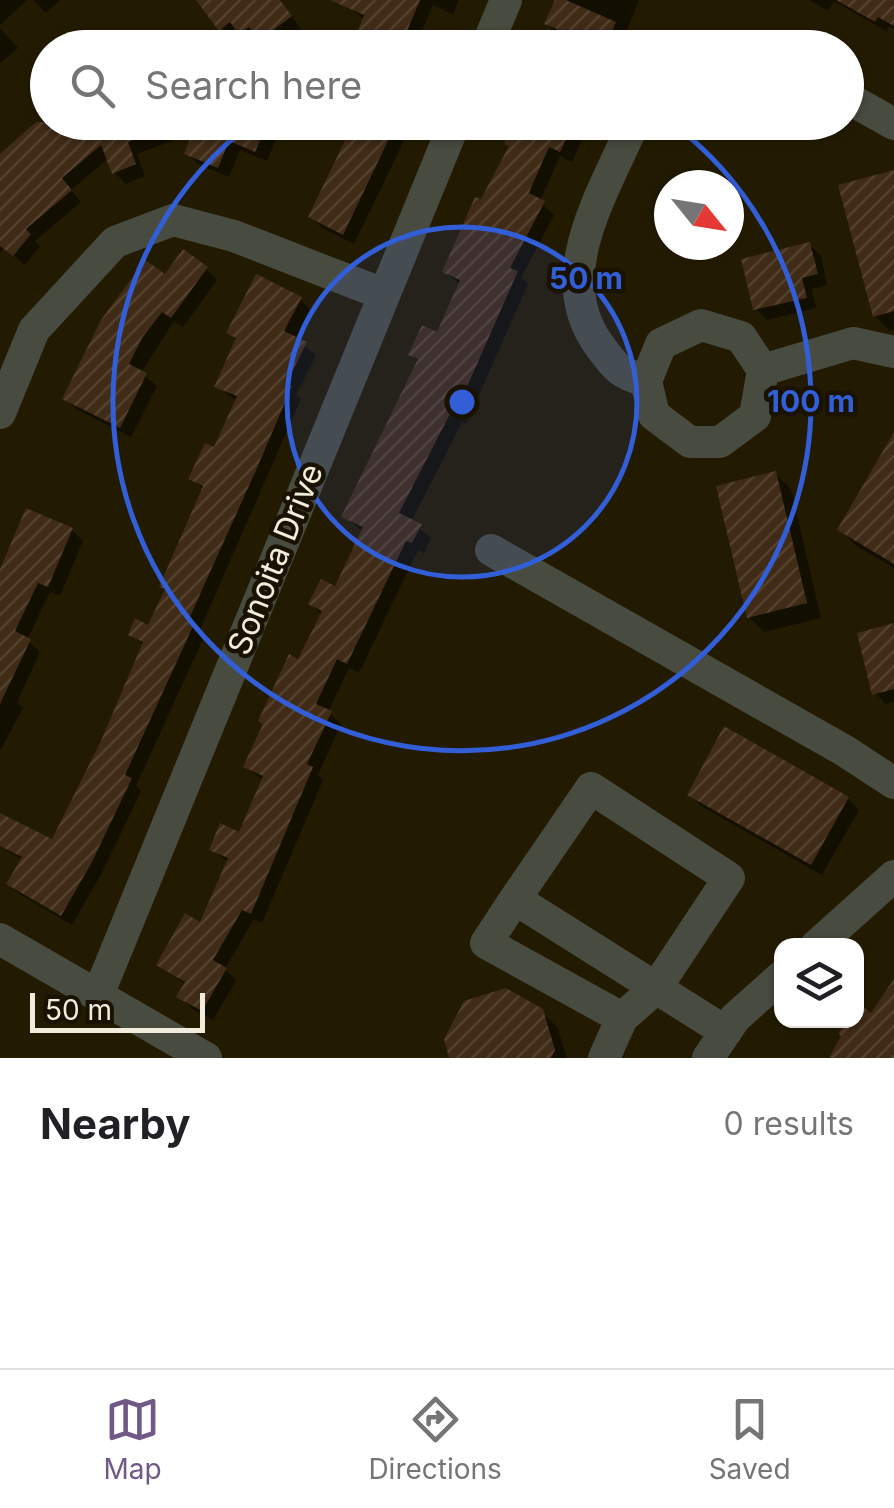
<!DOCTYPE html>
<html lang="en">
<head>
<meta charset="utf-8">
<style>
	body { margin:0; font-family:Inter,sans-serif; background:#f6f6f6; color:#202124 }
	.controls { position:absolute; right:30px; bottom:30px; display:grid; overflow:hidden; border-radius:20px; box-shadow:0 2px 8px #0004 }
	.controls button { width:90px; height:90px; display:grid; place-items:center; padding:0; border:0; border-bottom:2px solid #e0e0e0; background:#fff; color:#202124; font:50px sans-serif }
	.compass { position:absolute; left:654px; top:170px; width:90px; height:90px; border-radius:50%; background:#fff; box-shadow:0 2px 8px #0004; rotate:120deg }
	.scale { position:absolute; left:30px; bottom:25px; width:175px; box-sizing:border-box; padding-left:10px; border:5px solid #f1ecdc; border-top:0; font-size:28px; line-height:35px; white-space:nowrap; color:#f1ecdc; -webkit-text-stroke:8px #1a1200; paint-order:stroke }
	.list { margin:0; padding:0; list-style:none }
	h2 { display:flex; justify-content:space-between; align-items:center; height:130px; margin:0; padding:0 40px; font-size:42px }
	h2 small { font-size:32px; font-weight:400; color:#757577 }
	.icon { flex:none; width:55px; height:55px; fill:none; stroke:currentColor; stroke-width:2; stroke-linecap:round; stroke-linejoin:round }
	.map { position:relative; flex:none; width:894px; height:1058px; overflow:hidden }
	.search { position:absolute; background:#fff; box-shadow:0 2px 8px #0004; left:30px; right:30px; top:30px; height:110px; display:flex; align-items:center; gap:25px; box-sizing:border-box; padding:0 35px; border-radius:55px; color:#757577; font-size:38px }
	.sheet { height:310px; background:#fff }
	nav { display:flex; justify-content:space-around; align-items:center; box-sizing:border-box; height:140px; border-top:2px solid #e0e0e0; background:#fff; font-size:28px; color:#757577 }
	nav a { display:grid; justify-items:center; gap:5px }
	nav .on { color:#705986 }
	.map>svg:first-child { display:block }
	.shadow { fill:#0007 }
	.building { fill:url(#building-hatch) }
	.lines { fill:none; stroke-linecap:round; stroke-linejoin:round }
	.minor { stroke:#484c40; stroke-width:32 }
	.ring { fill:none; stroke:#325ed8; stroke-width:5 }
	.labels { text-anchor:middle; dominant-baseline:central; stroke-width:9; stroke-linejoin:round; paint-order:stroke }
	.street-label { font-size:32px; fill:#f1ecdc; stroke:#1a1200 }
	.centre { fill:#325ed8; stroke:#1a1200; stroke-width:5 }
	.ring-label { font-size:30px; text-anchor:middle; font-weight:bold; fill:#325ed8; stroke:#1a1200; stroke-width:9; stroke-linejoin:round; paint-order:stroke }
</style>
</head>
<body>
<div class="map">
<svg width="894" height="1058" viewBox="0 0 894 1058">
	<defs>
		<pattern id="building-hatch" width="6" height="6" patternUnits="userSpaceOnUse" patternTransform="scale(2.5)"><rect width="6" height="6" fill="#402b17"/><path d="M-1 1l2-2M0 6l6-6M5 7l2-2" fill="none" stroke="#53402d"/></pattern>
	</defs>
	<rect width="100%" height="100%" fill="#231b01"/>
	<path class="shadow" d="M0,0H27L0,25Z
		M33,0H60L46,13Z
		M199,0H280L301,29L276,48H269L260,38L252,44L241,33L232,40Z
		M352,0H459L453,14L433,5L415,48H353L365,20L349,7Z
		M557,0H639L620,48H554L559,36L547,23Z
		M809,0H894V29L889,26L886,31L834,1L828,11Z
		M0,28L18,48L0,63Z
		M48,116V122H176L182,137L137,154L145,176L126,184L114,172L109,158L71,190L81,202L35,241L40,246L25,265L4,248L0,253V157Z
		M200,122H270L279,132L267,161L240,150L229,177L198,164L187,153Z
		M341,122H413L354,244L322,228L311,216L352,132Z
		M517,122H590L572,162L560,156L544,192L540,202L554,215L521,278L528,284L466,424L462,422L411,522L431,538L424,553L418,550L359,673L349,668L328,712L341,724L318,775L323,780L262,923L254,919L225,969L236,981L213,1020L191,1008L180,997L186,985L159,964L202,925L229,863L212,849L240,835L264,781L246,767L323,616L311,604L336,589L364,532L344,517L419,363L411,354L439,336L460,285L445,272L511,147Z
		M894,173V330L890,331L875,316Z
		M810,245L821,256L827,285L812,289L816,308L767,320L756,309Z
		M206,269L217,280L183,327L174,321L141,373L157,386L131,437L76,409L65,398L165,277Z
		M300,299L311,310L296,340L316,355L296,395L301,399L199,632L204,637L136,786L141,791L102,873L72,925L20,894L9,884L22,860L0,846V829L53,842L102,744L144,646L131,634L149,628L167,591L162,586L204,490L191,478L215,451L237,401L217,386L238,341L229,333Z
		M894,437V568L855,545L840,530Z
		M776,474L791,489L821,618L764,632L749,617Z
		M72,530L83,541L60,596L50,592L27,640L40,652L17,702L23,708L0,751V576Z
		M894,625V702L886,704L875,693Z
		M725,729L848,799L859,810L822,875L701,806L690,795Z
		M541,1011L557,1027L567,1058H452L446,1039Z"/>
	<path class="building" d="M196,0H280L292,16L259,41L249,27L239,35L230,22L219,31Z
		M330,0H420L400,48H351L364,15Z
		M555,0H566L616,22L605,48H551L559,30L544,24Z
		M836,0H894V26L878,17L875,22Z
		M36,122H175L176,124L128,142L136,164L112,174L101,145L62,178L72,190L26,229L31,234L13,256L0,246V154Z
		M186,122H268L255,152L229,141L218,168L184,154L195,127Z
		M354,122H397L343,235L308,217Z
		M514,122H574L560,152L549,147L534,181L529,193L545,201L510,268L518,271L455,414L451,412L399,513L422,524L412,543L406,541L347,664L337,659L316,704L332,711L307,764L313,767L251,914L242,910L213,960L227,968L202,1011L176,997L185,982L156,965L185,913L200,922L228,858L209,850L220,823L239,832L263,776L243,767L263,724L258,721L289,654L298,659L322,611L308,604L321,579L335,586L363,527L341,517L418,359L408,355L422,325L437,332L460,280L442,272L475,197L481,199L509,146L504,144Z
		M894,170V311L873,317L838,185Z
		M810,242L818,274L802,278L807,298L753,310L741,259Z
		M183,249L208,267L171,318L162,312L142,338L129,364L147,373L120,428L62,399L101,320L145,260L165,274Z
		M256,274L302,297L284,331L307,342L286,384L292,386L257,468L188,621L194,624L125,775L132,778L92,862L61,916L6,884L22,857L0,846V813L52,839L100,743L143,642L128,635L135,618L148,625L165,589L159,587L203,486L188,479L205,443L214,447L237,396L214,387L236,338L226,333Z
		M894,432V564L837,530Z
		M776,471L807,603L747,618L716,486Z
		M26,508L73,528L48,587L38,583L15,631L31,639L0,704V569Z
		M894,623V689L872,695L857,633Z
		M724,726L849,797L811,865L687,795Z
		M894,979V1058H829L841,1036L838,1033L848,1020H856V1010L861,1005L871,1013Z
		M506,988L543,1009L555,1050L551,1058H449L444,1039L464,1001Z"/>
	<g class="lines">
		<path class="minor" d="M486,48L506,0
			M846,97L894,124
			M634,122C605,191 548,275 599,345C616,368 619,373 646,381
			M701,325L741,337L763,370L755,416L720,442H690L654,415L646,381L661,344Z
			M763,370L853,343L894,352
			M0,413L34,330L115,242L173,220L234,236L383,294
			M491,550L845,751L894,783
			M515,899L486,943L622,1018
			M0,939L206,1058
			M816,946L894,876
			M98,995L455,122
			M604,1058L622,1018L656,988L729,878L591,788L515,899L726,1032
			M708,1058L735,1018L782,976"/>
	</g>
	<circle cx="462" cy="402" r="175" fill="#325ed8" fill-opacity=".12"/>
	<g class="ring">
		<circle cx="462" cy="402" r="175"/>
		<path d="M672 123A349 349 0 1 1 252 123"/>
	</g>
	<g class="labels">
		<g class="street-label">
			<text transform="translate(275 559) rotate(-68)">Sonoita Drive</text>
		</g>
	</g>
	<circle cx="462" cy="402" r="15" class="centre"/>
	<g class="ring-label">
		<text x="586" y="289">50 m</text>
		<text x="811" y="412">100 m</text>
	</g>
</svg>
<div class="controls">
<button><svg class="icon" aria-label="layers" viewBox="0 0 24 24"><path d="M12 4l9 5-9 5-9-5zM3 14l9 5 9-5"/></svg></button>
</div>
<svg class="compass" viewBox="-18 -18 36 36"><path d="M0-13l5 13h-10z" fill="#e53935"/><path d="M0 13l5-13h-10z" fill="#757577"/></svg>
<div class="scale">50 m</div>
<div class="search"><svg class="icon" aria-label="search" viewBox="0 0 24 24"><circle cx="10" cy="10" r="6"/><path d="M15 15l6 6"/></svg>Search here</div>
</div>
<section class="sheet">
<h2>Nearby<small>0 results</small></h2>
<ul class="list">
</ul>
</section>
<nav>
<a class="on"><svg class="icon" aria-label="map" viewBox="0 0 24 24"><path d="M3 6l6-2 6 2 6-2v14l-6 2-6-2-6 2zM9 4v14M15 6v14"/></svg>Map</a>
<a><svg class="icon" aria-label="directions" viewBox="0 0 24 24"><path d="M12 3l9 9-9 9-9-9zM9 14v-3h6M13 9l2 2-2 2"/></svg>Directions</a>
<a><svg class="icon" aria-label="saved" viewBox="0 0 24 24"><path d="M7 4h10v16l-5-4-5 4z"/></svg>Saved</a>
</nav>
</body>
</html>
